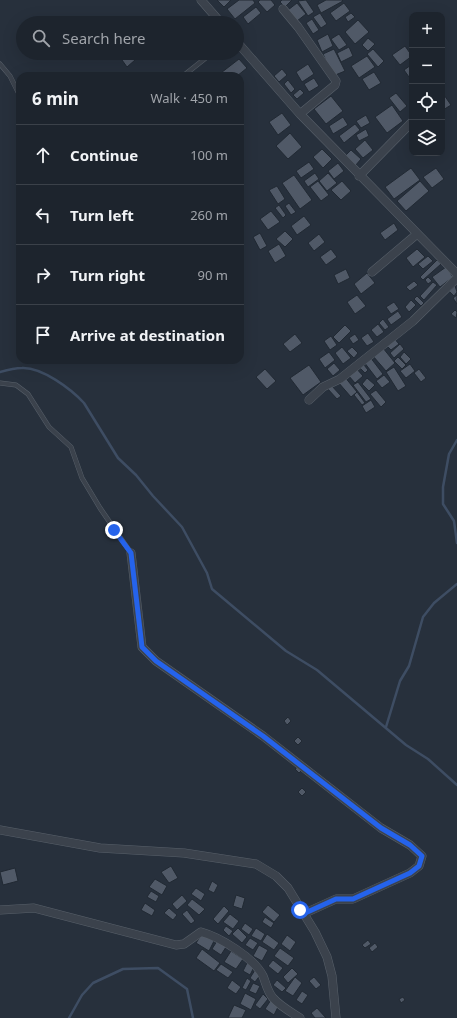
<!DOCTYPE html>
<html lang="en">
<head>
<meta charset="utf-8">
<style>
	body { margin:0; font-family:"Noto Sans",sans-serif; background:#2a3039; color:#f1f3f6 }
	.controls { position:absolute; right:12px; top:12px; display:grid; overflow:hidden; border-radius:8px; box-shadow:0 4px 16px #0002 }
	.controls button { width:36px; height:36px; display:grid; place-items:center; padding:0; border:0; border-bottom:1px solid #3b4149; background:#1d242d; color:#f1f3f6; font:20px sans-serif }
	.stop { position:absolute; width:12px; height:12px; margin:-9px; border:3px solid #2563eb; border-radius:50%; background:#fff }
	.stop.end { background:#2563eb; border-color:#fff; box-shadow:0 1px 4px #0008 }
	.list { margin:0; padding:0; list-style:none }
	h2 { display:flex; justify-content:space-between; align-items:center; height:52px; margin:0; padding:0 16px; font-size:17px }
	h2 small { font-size:13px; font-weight:400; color:#a0a4aa }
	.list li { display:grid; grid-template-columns:26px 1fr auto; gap:12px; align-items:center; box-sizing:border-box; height:60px; padding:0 16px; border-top:1px solid #3b4149 }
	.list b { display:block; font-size:15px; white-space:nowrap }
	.list em { font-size:13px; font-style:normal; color:#a0a4aa }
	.icon { flex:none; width:22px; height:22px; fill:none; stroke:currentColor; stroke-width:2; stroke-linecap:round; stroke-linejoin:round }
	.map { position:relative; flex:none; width:457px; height:1018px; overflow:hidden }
	.search { position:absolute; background:#1d242d; box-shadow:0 4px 16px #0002; left:16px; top:16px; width:228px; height:44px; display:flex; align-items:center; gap:10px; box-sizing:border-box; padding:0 14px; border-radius:22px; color:#a0a4aa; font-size:15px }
	.panel { position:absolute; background:#1d242d; box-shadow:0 4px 16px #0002; left:16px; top:72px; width:228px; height:292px; border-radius:12px }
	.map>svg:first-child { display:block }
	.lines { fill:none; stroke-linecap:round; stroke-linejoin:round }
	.stream { stroke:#3e4d63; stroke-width:2.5 }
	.building { fill:#505967; stroke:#212933 }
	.lane-casing { stroke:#58606a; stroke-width:5 }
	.street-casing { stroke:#58606a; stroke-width:9 }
	.lane { stroke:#3b424c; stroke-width:4 }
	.street { stroke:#3b424c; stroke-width:8 }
	.route { stroke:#2563eb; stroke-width:5 }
</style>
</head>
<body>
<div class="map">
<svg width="457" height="1018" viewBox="0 0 457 1018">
	<rect width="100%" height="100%" fill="#27303c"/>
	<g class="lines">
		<path class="stream" d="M0,372C7,370 15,368 22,368C42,367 71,389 84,403L118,458L136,475L153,496L182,527L207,573L212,589L286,651L317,670L406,745L428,759L457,785
			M457,440L449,454L443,487V504L454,521L457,543
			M386,727L400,681L409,666L423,617L434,603L457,584
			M69,1018L82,995L93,983L123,969L158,968L187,989L193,1018"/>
	</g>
	<path class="building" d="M217,0H231L224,7Z
		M239,0H253L255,3L235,19L227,9Z
		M260,0H271L275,5L267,12L258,2Z
		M282,0H292L285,7L280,2Z
		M306,0L314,12L308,16L298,1Z
		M326,0H342L343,1L321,13L317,5Z
		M297,3L306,14L297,21L288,10Z
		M344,3L350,11L336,21L330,13Z
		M256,7L261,13L248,24L243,17Z
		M320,13L327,24L321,28L313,17Z
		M351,13L355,17L348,22L345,17Z
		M312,19L319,30L313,34L306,23Z
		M358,20L369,32L355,44L345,32Z
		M328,34L333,46L322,52L317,40Z
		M339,34L347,45L339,50L331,39Z
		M368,38L375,44L368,51L362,45Z
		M405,46L412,56L400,65L392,55Z
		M349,47L353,56L341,62L337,53Z
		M334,49L345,71L333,76L323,54Z
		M373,49L384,61L378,67L367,54Z
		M130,54L135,60L127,67L122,60Z
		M367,56L375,67L359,78L351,66Z
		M239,59L247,68L237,76H217Z
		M308,64L314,74L302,82L296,72Z
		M411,65L412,75L409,77L404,70Z
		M282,69L287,75L279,82L274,76Z
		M374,72L381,83L369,90L362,79Z
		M314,78L319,86L309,92L304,84Z
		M288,80L295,89L291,93L284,84Z
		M300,89L304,93L297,99L293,95Z
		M442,92L451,105L443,110L442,108Z
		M396,93L407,106L400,112L389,98Z
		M331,96L343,111L326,124L314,109Z
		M392,105L403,121L387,133L375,117Z
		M282,113L291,125L278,135L269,122Z
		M366,115L370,123L361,128L356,121Z
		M343,117L348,125L333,134L329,126Z
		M355,124L360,130L344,143L339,136Z
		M366,129L369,136L359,141L356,135Z
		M290,133L302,147L288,159L276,146Z
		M365,140L373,150L363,158L355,149Z
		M322,149L332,159L323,168L313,157Z
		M351,150L361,159L355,166L345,156Z
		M309,162L314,169L301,178L296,171Z
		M338,163L344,171L334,179L328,171Z
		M411,168L420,180L394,199L385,187Z
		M436,168L444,179L432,188L423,177Z
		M315,173L319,179L308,187L304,181Z
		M328,173L337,183L327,191L319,181Z
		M294,175L312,200L300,209L282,183Z
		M318,181L329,195L321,201L310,187Z
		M342,181L351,191L341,200L331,190Z
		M420,181L429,191L406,211L397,201Z
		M277,186L285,199L278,204L269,190Z
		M289,203L296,212L291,215L285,206Z
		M279,205L286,215L283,218L275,208Z
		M271,211L280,222L268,230L260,219Z
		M304,216L311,225L297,235L291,226Z
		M394,223L398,230L385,240L380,233Z
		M285,231L293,239L285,247L276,239Z
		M260,233L267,246L260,250L253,237Z
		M319,234L325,242L314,251L308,243Z
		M279,244L286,256L275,263L268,251Z
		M331,249L337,257L326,265L320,257Z
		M417,249L425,257L413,267L406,258Z
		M428,256L433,261L423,269L418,264Z
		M437,260L441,264L423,280L420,277Z
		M446,267L453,277L440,287L432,277Z
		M346,269L350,278L338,284L334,275Z
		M367,273L375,283L361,294L354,284Z
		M428,277L432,281L428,284L425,280Z
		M414,281L418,285L410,291L406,287Z
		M433,282L437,285L424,300L420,296Z
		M455,286L457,292L454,296L449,291Z
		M357,295L366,306L355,314L347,302Z
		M457,295V304L453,298Z
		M417,296L424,303L421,306L414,299Z
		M411,300L416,305L409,312L405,307Z
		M394,302L399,309L391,314L386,307Z
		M455,310L457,312L456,318L451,314Z
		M398,311L402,317L391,325L387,319Z
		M383,319L389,327L385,330L379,323Z
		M378,324L384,332L377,337L371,330Z
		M345,325L351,331L339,343L333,337Z
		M368,333L374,342L367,346L361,338Z
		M295,334L302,343L290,352L283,344Z
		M355,334L359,340L353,344L349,338Z
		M331,336L337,345L330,350L324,341Z
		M393,337L399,344L391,350L385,344Z
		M400,344L404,349L394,358L390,353Z
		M342,347L351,358L343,364L335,353Z
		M352,347L358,353L354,358L347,351Z
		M383,348L395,363L386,371L373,356Z
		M329,352L335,360L325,368L319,359Z
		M404,352L411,359L406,364L400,357Z
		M370,357L383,374L377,379L364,362Z
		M398,357L406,365L402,369L394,361Z
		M334,363L340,370L333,376L327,369Z
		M410,364L415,371L406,378L400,371Z
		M309,365L321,382L303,395L290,378Z
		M364,365L368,370L365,373L360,368Z
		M394,367L406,386L398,391L386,372Z
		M356,368L363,376L355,383L348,375Z
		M265,369L276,381L267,389L256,377Z
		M419,369L426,378L421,382L414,373Z
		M384,375L390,382L382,388L376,381Z
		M344,376L357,392L351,397L338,382Z
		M367,378L375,385L369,391L362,384Z
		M358,382L371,399L366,402L353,385Z
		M331,385L341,396L337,399L327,388Z
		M376,390L386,402L381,407L370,394Z
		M357,392L365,403L362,405L354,395Z
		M371,400L375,407L366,413L362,406Z
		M288,717L291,721L287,725L284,721Z
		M298,737L302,741L298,745L294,741Z
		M299,766L303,769L299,773L295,769Z
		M302,788L306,792L302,796L298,792Z
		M171,866L178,878L169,883L161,872Z
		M15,868L18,881L3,885L0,872Z
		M155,879L167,886L162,895L149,887Z
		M212,881L218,885L214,893L208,890Z
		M196,888L205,894L201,901L191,894Z
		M151,891L159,896L156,902L147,897Z
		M182,895L187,901L177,910L172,904Z
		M236,895L245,898L242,909L233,906Z
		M192,899L205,909L199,915L187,905Z
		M145,903L155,910L152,916L141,910Z
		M268,905L280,915L274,922L262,912Z
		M224,906L229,911L218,924L213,919Z
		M169,908L177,915L173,920L164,913Z
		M187,910L195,921L191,924L182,914Z
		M230,914L239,921L233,929L223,922Z
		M265,917L274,923L271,928L262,922Z
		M245,923L253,929L249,935L241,929Z
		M226,926L233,931L229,936L223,930Z
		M238,928L247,937L242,943L232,934Z
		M256,928L265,934L261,941L251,936Z
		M202,934L214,941L209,951L196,943Z
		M267,934L279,943L274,950L262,942Z
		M287,935L296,942L290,951L281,944Z
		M250,938L258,943L253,950L245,945Z
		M368,940L371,944L365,948L362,945Z
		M217,941L226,947L221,955L212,949Z
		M375,943L378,947L372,952L369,948Z
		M259,945L268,950L262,961L253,956Z
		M280,948L294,958L288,966L274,956Z
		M202,949L220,963L214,971L196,958Z
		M231,951L243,959L236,969L224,962Z
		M273,960L283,968L278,974L268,966Z
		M247,963L254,967L250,975L243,971Z
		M221,964L233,972L228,978L216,970Z
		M292,968L298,974L288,983L283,977Z
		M255,970L261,974L255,982L250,978Z
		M295,977L302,983L293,996L285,991Z
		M314,977L321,985L316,989L309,981Z
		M247,978L251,981L246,990L242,988Z
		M232,980L241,987L236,994L227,988Z
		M277,980L286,988L282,992L273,985Z
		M253,983L260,986L256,994L249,991Z
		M302,991L308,995L302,1004L296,1000Z
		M245,993L256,999L251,1010L240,1004Z
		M263,994L268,999L260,1009L255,1005Z
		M403,997L405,1000L401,1003L399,999Z
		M271,1000L279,1005L274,1015L265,1009Z
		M234,1005L246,1010L242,1018H228Z
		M317,1008L326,1018H315L311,1013Z"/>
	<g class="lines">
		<defs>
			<path id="lane" d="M0,64L10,76L20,96
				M183,76L212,53
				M0,383L16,385L28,394L49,427L71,447L82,478L100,508L131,553"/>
			<path id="street" d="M201,0L221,23
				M283,9L298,27L336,81L335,85L300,114
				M237,42L300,114L457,274
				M359,176L412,122
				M372,272L417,234
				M309,400L323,387L340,379L413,321L457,278
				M131,553L142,647L156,661L263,736L381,828L410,845L422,856L419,866L410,873L353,899H336L303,914
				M0,830L100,848L184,853L256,864L276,876L288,888L315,932L327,957L332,976L336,1018
				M0,910L34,908L176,945L184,944L201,932C220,937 254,958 263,976C266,983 267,991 273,998C280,1006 291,1012 300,1018"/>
		</defs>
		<use href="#lane" class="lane-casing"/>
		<use href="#street" class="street-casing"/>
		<use href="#lane" class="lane"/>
		<use href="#street" class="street"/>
	</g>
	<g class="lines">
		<path class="route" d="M114,530L131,553L142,647L156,661L263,736L381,828L410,845L422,856L419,866L410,873L353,899H336L303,914L300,910"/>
	</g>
</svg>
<div class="controls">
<button>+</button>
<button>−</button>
<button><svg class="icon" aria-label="locate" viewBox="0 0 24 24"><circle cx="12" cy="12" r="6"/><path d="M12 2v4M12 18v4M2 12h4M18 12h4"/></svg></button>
<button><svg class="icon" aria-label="layers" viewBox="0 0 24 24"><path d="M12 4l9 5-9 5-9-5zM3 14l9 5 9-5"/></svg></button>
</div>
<div class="stop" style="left:300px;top:910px"></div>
<div class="stop end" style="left:114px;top:530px"></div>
<div class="search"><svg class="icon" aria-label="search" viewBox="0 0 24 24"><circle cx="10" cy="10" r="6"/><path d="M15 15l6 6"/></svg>Search here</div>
<section class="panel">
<h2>6 min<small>Walk · 450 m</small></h2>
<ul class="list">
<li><svg class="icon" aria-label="ahead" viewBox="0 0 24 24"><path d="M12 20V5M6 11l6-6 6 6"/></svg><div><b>Continue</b></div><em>100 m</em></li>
<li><svg class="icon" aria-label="left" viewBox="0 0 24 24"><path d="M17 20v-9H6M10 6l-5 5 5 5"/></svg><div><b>Turn left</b></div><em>260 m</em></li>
<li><svg class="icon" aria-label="right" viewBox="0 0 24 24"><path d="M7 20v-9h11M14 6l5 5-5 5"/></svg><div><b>Turn right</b></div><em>90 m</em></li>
<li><svg class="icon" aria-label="arrive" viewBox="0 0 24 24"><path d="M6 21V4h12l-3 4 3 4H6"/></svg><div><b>Arrive at destination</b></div></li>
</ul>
</section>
</div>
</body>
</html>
